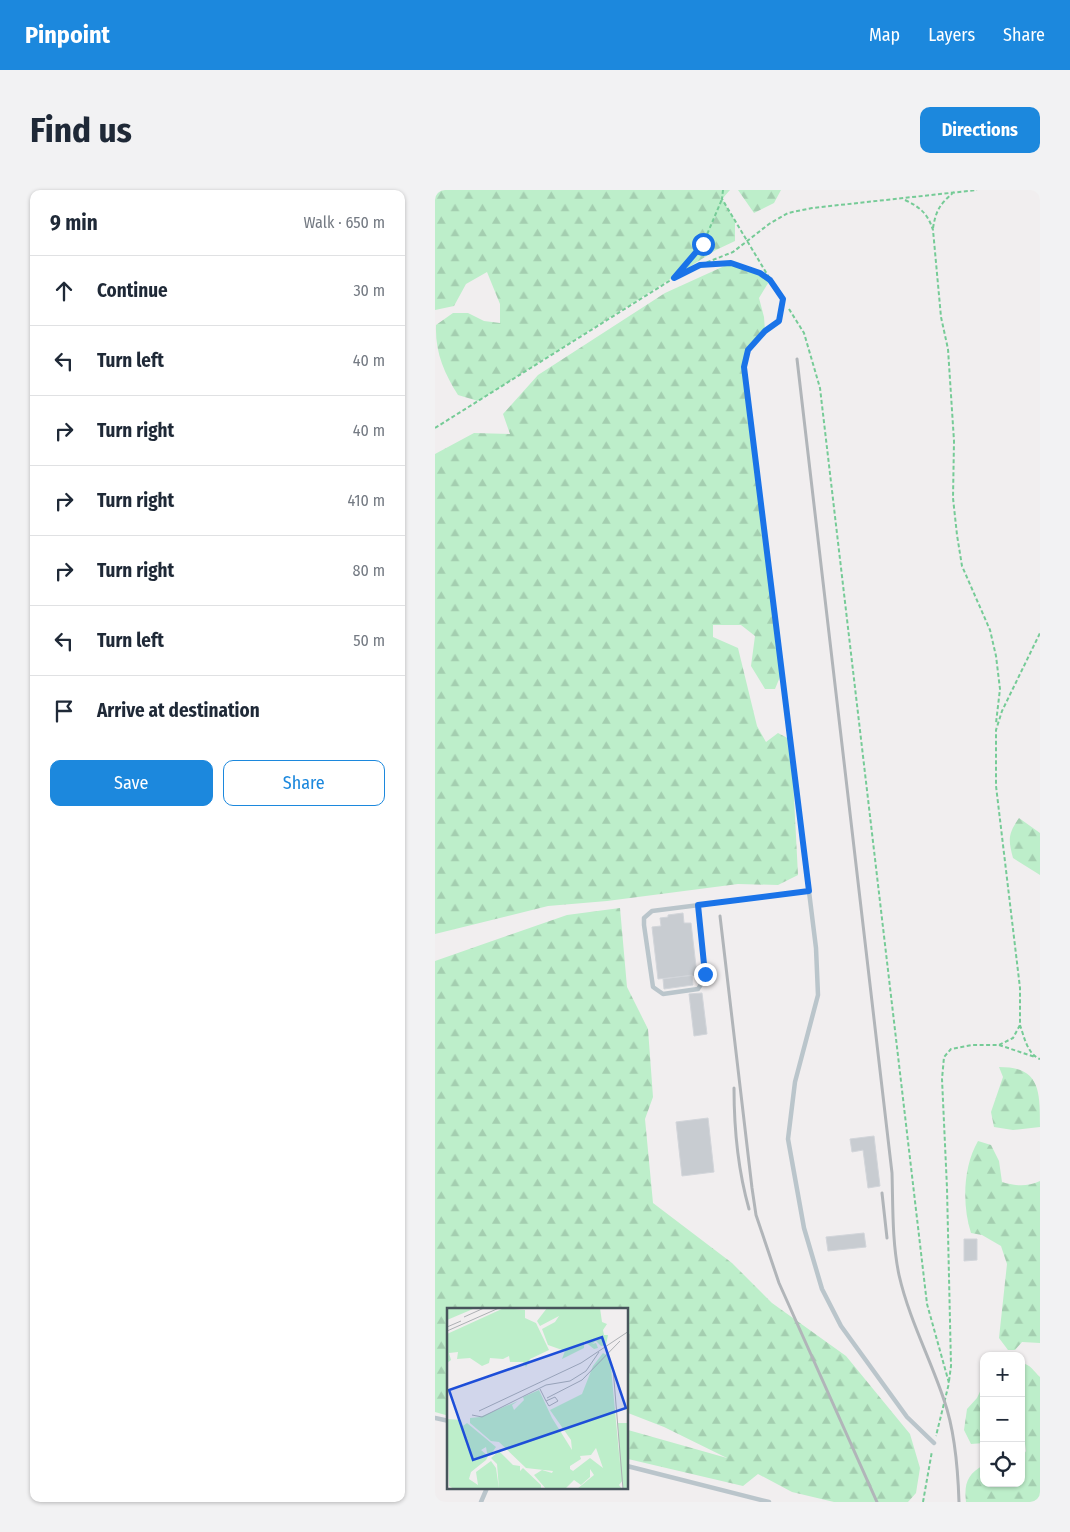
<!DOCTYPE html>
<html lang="en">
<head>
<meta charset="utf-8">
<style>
	body { margin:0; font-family:"Fira Sans Condensed",sans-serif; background:#f2f2f3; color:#1f2937 }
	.controls { position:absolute; right:15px; bottom:15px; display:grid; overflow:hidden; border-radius:10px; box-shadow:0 1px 4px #0004 }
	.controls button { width:45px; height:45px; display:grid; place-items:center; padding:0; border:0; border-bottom:1px solid #e0e1e3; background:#fff; color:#1f2937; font:25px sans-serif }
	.stop { position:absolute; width:15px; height:15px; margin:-11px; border:4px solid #1a73e8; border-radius:50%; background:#fff }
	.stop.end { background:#1a73e8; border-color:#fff; box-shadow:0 1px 5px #0008 }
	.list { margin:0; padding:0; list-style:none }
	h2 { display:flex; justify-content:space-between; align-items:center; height:65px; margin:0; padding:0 20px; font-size:21px }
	h2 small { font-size:16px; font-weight:400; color:#747a83 }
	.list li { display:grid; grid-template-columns:32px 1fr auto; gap:15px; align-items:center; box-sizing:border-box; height:70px; padding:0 20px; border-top:1px solid #e0e1e3 }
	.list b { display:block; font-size:19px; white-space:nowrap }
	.list em { font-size:16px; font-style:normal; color:#747a83 }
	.actions { display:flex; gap:10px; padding:15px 20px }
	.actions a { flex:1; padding:11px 0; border:1px solid #1c88dd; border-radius:10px; text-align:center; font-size:18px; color:#1c88dd }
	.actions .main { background:#1c88dd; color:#fff }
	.icon { flex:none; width:28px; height:28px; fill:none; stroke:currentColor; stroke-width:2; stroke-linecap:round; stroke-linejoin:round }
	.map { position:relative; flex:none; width:605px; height:1312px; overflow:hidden; border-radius:10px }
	header { display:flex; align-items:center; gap:30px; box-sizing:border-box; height:70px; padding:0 25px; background:#1c88dd; color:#fff }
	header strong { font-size:24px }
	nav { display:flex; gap:28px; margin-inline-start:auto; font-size:18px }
	.intro { display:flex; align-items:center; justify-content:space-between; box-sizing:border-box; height:120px; padding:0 30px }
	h1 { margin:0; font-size:35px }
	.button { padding:12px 22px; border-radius:10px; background:#1c88dd; color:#fff; font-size:18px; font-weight:700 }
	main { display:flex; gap:30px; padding:0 30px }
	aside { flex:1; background:#fff; border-radius:10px; box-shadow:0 1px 4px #0004 }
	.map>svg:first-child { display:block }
	.forest { fill:url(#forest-firs) }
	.building { fill:#c8ccd1; stroke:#d2d5da }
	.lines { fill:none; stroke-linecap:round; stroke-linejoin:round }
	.path { stroke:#76cb97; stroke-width:2; stroke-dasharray:4 2.5; stroke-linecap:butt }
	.service { stroke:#bac5cb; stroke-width:4.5 }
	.rail { stroke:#b1b5b9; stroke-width:3 }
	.route { stroke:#1a73e8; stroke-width:6 }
	.inset-road { fill:none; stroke:#adb0b4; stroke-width:1 }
	.view { fill:#1d4ed8; fill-opacity:0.15; stroke:#1d4ed8; stroke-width:2.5 }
	.inset-edge { fill:none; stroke:#47545b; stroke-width:2.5 }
</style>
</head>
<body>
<header>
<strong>Pinpoint</strong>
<nav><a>Map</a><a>Layers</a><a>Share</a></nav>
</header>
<div class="intro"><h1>Find us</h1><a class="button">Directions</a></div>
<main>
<aside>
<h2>9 min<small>Walk · 650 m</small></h2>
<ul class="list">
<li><svg class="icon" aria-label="ahead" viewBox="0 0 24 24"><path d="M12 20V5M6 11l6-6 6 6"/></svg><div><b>Continue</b></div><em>30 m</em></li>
<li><svg class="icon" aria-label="left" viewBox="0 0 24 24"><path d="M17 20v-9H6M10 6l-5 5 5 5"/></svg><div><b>Turn left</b></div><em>40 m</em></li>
<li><svg class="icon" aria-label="right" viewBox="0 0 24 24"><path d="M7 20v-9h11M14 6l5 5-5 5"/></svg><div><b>Turn right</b></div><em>40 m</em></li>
<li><svg class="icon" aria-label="right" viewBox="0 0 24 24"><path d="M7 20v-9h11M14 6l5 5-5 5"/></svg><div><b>Turn right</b></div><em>410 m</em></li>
<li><svg class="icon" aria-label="right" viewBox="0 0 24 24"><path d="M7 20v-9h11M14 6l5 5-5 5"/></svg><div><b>Turn right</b></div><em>80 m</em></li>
<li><svg class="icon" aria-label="left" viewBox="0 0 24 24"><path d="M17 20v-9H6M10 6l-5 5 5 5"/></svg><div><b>Turn left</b></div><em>50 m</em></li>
<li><svg class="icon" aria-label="arrive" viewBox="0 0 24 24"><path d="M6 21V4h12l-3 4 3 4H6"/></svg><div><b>Arrive at destination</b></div></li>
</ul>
<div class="actions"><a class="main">Save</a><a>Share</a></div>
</aside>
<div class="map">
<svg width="605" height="1312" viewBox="0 0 605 1312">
	<defs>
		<pattern id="forest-firs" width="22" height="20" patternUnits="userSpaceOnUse" patternTransform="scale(1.25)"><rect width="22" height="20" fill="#bdeeca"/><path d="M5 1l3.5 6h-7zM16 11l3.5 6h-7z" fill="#a4ceb0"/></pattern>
	</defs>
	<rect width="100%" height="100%" fill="#f1eeef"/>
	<path class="forest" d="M0,0H295L287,9L300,31V51L281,60L43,211L23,205C9,183 0,162 1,135L18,123H33L49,131L65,133V114L52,82L31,94L19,116L0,120Z
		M303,0H346L339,13L319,23Z
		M296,73L325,83L335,90L324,108L329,127L330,141L313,160L309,177L347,482L340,499H330L316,476L320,446L306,435H278V447L303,458L322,536L331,552L343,543L356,550L363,685L343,695L303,694L172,711L113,716L0,744V264L39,243L75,244L68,224L103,185L230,103Z
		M584,628L605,643V685L578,668C573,649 573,644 584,628Z
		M185,718L192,797L213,839L218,907L210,929L218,1013L297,1073L337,1113L411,1166L475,1244L485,1278L481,1303L473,1312H399L357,1302L323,1284L308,1296L193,1269V1240L292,1268L229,1237L193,1223L192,1120H14V1226L0,1222V771L132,725Z
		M564,877C605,877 605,900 605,937L578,940L559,937L556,922L568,887Z
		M543,951L556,955L564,971L567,992C580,996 592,997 605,991V1153L587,1152L580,1160H573L564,1148L572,1074L566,1056L547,1045L536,1043C527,1015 528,977 543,951Z
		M586,1173C596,1174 599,1182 605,1187V1312H531C529,1294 532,1284 549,1275V1293H586V1269L591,1261L589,1247L586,1238Z
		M549,1193V1253L536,1254L529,1240L532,1219L542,1208Z"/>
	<path class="building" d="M248,723L249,733H256L262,785L223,789L217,737L226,736L225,728L233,727V725Z
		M257,785L258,795L229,799L228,789Z
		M267,803L272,844L259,846L254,804Z
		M273,928L279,982L247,986L241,932Z
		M439,946L445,996L433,998L428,960L417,962L415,949Z
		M429,1043L431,1057L393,1061L391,1047Z
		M529,1049H542V1070L529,1071Z"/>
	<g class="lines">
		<path class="path" d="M288,0L287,9L344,104
			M470,10C485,17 493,24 498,40L506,127L513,159L519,251L518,308L522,345L527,376L555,440L561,466L565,499L561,533
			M498,38C501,20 505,14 519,2
			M268,75L296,73L325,83L334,89
			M241,85L268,54L287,9
			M354,119L369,143L385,198L492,1114L514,1193L501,1246
			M0,238L239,88L265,75L298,62L334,34L353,23L377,18L542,0
			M585,835C589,846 592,864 605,869
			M564,855L600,867
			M514,1191L516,1176L512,998L507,889L509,867L516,859L537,855H564L578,848L585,835V798L561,596V540L567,521L605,443
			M488,1312L497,1261"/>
		<path class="service" d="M348,109L344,131L330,141L313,160L309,177L381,758L383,805L360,892L353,949L369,1038L387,1099L406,1136L472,1227L499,1253
			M263,715L270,784L269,790L263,799L228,804L218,797L209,735V728L217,721L374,701
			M0,1228L14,1231
			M192,1276L334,1312
			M46,1312L52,1298"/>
		<path class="rail" d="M362,169L457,983C458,1016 457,1052 464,1085C474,1129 495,1168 509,1210C520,1241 523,1280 524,1312
			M285,726L317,998L321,1025L344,1093L442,1312
			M299,898C299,939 303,980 314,1019
			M447,1003L452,1048"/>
	</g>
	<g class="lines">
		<path class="route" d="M268,54L239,88L265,75L296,73L325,83L335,90L348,109L344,131L330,141L313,160L309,177L374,701L263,715L270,784"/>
	</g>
	<g transform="translate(12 1118)">
		<rect width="181" height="181" fill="#f1eeef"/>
		<path d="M57,0L78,2V10L89,15L102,42L83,51L79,59L76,54H63L62,48L56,51L43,50L42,55L35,58L23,50L10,51L11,44L2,45L4,52L0,55V26ZM100,0H153L155,14L160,16L156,22L157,27H161L159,37L154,38L149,33L145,36L149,35L151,40L147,41L137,33V40L115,51L118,43L101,37L95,21L108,14L112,8L93,18L90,13ZM156,45L163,49L173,156L171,115H181V181H176V172L172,177L175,181H130L147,167L143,161V169L134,177L127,172L118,181H99L87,167L95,162L105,165L106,163L79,160L52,134L44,133L23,115V110L33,109L71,93L65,97L67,102L77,92L76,89L92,82L105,110L125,142L124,132L103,102L135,86L146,58ZM149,140L156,160L143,150L126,163L123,161V158L134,151L133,148L144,147ZM0,111L14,112L16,118L20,115L49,139L44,146L40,145L39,139L34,142L41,148L39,152L24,164L22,171L31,177L29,164L44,153L49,160L52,181H7L2,178ZM52,143L66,157L73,158V163L76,160L94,177V181H52L50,156L44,150Z" fill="#bdeeca" fill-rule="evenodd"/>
		<path d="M0,0H26V1L0,12Z" fill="#bdeeca"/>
		<path class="inset-road" d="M17,9L37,0M0,19L14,13M0,23L52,0M182,26V65M166,60L176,181M93,81L99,93L102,98L111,93L108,89L99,93M100,90L135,72L173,33M32,103L134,55L182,23M25,107L35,109L99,77L123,73L139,63L152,44"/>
		<path class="view" d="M155,29L179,100L26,152L2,82Z"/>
		<rect width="181" height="181" class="inset-edge"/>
	</g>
</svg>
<div class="controls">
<button>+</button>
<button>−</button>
<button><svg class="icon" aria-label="locate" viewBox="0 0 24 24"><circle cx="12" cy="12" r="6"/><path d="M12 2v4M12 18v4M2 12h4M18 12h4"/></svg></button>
</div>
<div class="stop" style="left:268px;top:54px"></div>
<div class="stop end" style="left:270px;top:784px"></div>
</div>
</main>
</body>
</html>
